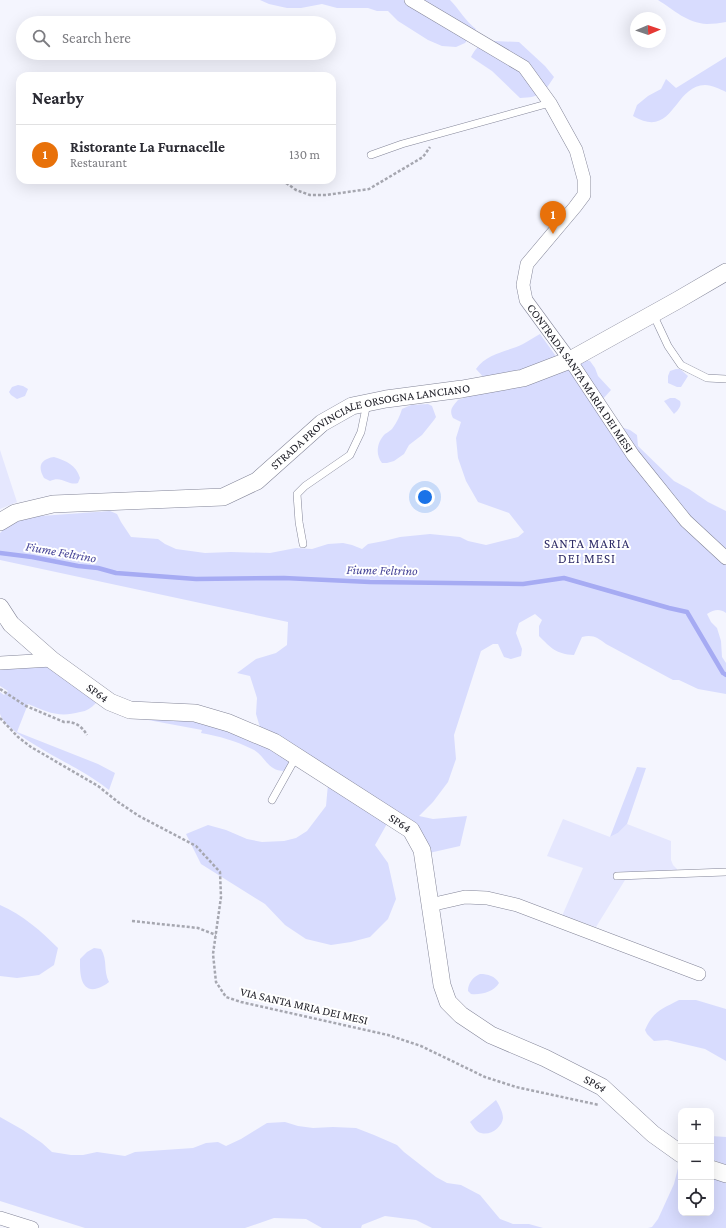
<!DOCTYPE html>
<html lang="en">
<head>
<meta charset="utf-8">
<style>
	body { margin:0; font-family:"Crimson Pro",serif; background:#f7f7f7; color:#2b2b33 }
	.controls { position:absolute; right:12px; bottom:12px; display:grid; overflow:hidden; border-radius:8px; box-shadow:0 4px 16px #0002 }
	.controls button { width:36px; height:36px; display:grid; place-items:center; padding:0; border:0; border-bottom:1px solid #e1e1e2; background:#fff; color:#2b2b33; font:20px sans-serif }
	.compass { position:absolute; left:630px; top:12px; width:36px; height:36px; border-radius:50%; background:#fff; box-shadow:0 4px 16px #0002; rotate:88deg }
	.you { position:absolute; left:425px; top:497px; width:14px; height:14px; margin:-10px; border:3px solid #fff; border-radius:50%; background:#1a73e8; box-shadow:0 0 0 6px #1a73e833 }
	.badge { display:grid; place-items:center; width:26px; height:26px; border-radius:50%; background:#1a73e8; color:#fff; font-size:13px; font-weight:700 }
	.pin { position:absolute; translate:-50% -33px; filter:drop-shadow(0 1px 2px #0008) }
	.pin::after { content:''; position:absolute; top:21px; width:14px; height:12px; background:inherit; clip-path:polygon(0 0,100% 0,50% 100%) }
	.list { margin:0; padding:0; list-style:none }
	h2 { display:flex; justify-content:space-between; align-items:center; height:52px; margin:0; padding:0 16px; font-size:17px }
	h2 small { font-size:13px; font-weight:400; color:#7c7c81 }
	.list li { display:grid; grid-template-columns:26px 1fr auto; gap:12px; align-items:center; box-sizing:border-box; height:60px; padding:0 16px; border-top:1px solid #e1e1e2 }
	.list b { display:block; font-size:15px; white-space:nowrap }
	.list p { margin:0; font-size:13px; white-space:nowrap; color:#7c7c81 }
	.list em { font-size:13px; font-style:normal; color:#7c7c81 }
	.icon { flex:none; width:22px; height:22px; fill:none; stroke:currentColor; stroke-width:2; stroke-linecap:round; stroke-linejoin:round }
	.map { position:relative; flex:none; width:726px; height:1228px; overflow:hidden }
	.search { position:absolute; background:#fff; box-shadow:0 4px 16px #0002; left:16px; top:16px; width:320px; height:44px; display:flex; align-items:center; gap:10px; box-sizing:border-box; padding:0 14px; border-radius:22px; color:#7c7c81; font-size:15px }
	.panel { position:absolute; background:#fff; box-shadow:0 4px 16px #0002; left:16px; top:72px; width:320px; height:112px; border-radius:12px }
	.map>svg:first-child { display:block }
	.built { fill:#e5e7fe }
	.green { fill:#d8dcfe }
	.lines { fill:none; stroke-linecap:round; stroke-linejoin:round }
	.stream { stroke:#a6abf3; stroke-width:4.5 }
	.service-casing { stroke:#838598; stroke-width:8 }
	.minor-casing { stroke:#838598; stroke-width:14 }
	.tertiary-casing { stroke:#838598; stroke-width:18 }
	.path { stroke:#a6a7b0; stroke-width:2.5; stroke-dasharray:3 2; stroke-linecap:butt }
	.service { stroke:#fff; stroke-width:7 }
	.minor { stroke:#fff; stroke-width:13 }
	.tertiary { stroke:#fff; stroke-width:17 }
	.labels { text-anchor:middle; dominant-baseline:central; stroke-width:4; stroke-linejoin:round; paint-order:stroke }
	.street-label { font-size:12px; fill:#22222a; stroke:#fff }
	.neighbourhood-label { font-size:13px; letter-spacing:1px; fill:#2f2d68; stroke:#fff }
	.water-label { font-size:13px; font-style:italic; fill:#464497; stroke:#fff }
</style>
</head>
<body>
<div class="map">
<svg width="726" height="1228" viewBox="0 0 726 1228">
	<rect width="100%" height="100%" fill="#f4f5fe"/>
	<path class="built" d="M0,450L17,502L0,509Z
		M563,819L610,837L618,833L627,824L671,841V860L673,865L677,869L678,877L625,880L596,927L562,916L583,868L547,856Z"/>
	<path class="green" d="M260,0H450C459,9 466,22 476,29L465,43L456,47L442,46L428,40L398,21L388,11H377L368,8H337L322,4L301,8H287L269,4Z
		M658,0H726V22C720,23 713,24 707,24C687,23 674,10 658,0Z
		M494,41L519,42L545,66L554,77C543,94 541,97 520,98L492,71L471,57C478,44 481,44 494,41Z
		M726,57V92C720,89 712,85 705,85C673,86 674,140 633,116L637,105L648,96L661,89L666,79L676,88Z
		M540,334L558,359L487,381L476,369C487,353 507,352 523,344C529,341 534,337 540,334Z
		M582,359L590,361L595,368L598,376L611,390L602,400L621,427L630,430L637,435L638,446L674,481L689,489L708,502L726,511V613C719,608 714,610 707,614L711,622L717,628L721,641L722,657L726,663V694L698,689L679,680H673L606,644C598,638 593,634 582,637L574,655C556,654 551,648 539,636V626L542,620L535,614L519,623L516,633L522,649L521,656L511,659L504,657L498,644H493L481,651L454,735L456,759L448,782L433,802L419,816L433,819L467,816L460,846L429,853L262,734L256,714L257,698L250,676L237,673L256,659L276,653L287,645L288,622L0,560V533L6,527L14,522L27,517L110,511L117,514L121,522L131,537L158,539L165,544L176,549L205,553L231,552L270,553L296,548L312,549L328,544L343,543L352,545L362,549L368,544L384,541L400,537L430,534L460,537L468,541L486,545L518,537L524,532L509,513L478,502L466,481L458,458L456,438L461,422L453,418C449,410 452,407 458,400Z
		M676,369H680L688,376L681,387H677L668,383V376L670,371Z
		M18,385L23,386L28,389L25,396L17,399L11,395L9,392L12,387Z
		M670,398H675L680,401C682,406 678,410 674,414L664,401Z
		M428,404L432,406L436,417L434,420L422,435L409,445L404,454L394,461L387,463H382C375,454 377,442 385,434C388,432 390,431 392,429C397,422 400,416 402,409L411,405Z
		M54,457C67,461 76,465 80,478L78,483C68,486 62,475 50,481L44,478C37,466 41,459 54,457Z
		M51,664L62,672L96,703C91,708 87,711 80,712C59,718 47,712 28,704L17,732L98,764L115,773L109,790C100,783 90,776 79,770C62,760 5,732 0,714C0,708 0,699 0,692L4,695L8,691L0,686V667Z
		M132,717L227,721L291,763L284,771C267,771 265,755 252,749C236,741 219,736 201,733L202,730Z
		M637,767L646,768L627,824L618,833L610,837Z
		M328,784L388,822L375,845L388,863L396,899L388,919L370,937L351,942L331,945L306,939L285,925L265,904L201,864L186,834L208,825L226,830L247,839L262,842L284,841L296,838L307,831L326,806Z
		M0,905C23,915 41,931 58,948L54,965L39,975L17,978L0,976Z
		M94,948L101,949C108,961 103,970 109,982C106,985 99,988 95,989C79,991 80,969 80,959L87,952Z
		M480,974C488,974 495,976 499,983C494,992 481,995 471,994L468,991C468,983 473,977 480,974Z
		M679,1000H696L726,1009V1061L705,1049L667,1040L654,1041L647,1034L645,1030C653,1011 662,1009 679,1000Z
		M496,1100C499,1105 503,1112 503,1118C502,1127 491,1136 481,1133C476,1132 473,1126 470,1122Z
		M0,1117L23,1130L42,1143L52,1152L71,1155H83L97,1152L125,1156L135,1152L193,1148L206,1143L218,1142L226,1146L241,1139L267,1123L285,1122L298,1126L313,1128L333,1127L356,1128L374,1135L397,1145L404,1152L436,1177L447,1183L461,1185L480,1195L500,1219L513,1224H529L543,1228H432L416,1220L385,1216L362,1225L361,1228H322L306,1219L274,1218L245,1228H85L0,1201Z
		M711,1136L726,1137V1165L711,1159Z
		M680,1160H681V1213H711V1174L726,1179V1228H648L652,1227L658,1219L674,1184Z"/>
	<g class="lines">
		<path class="stream" d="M0,553L32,557L78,566L98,568L116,573L196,579L284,578L370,582L523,584L564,578L669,608L687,612L723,673L726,675"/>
		<defs>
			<path id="service" d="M371,155L402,144L550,103
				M653,314L668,346L681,365L707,378L726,379
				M303,544L299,522L297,494L305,486L350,455L361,432L367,403
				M272,800L296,757
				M617,876L726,872"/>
			<g id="minor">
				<path id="s1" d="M411,0L524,67L550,103L576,150L584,179V195L575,207L527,264L523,285L526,300L570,360L633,455L686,521L726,558"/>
				<path d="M0,663L52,660"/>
				<path d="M430,905L465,897L487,898L517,905L699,974"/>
				<path d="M0,1218L32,1228"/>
			</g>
			<g id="tertiary">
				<path id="s2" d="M0,522L15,513L53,504L223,497L257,481L322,423L352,406L386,399L462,389L523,378L570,360L678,300L726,272"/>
				<path id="s3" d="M0,607L11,624L52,660L110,702L130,710L195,713L229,723L274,742L411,830L422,850L442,985L448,1002L461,1015L491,1035L545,1058L602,1087L653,1134L681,1154"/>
				<path d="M711,1169L726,1174"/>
			</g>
		</defs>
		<use href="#service" class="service-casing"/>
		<use href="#minor" class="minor-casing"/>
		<use href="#tertiary" class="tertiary-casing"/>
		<path class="path" d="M282,180L296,190L310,195H326L369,189L423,157L430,147
			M0,689L26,706L64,722C74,721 82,726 87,735
			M0,718L18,737L31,747L98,786L118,802L139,816L196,846L220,872L221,897L213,954L216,982L226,997L241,1002L388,1035L421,1046L485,1077L516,1087L599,1105
			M132,921L198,928L216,935"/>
		<use href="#service" class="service"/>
		<use href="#minor" class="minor"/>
		<use href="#tertiary" class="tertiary"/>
	</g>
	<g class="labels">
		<g class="street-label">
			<text stroke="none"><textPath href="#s1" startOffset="497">CONTRADA SANTA MARIA DEI MESI</textPath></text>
			<text stroke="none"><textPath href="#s2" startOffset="395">STRADA PROVINCIALE ORSOGNA LANCIANO</textPath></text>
			<text stroke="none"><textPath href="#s3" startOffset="131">SP64</textPath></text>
			<text stroke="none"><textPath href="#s3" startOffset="467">SP64</textPath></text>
			<text transform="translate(304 1006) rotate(13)">VIA SANTA MRIA DEI MESI</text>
			<text stroke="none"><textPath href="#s3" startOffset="827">SP64</textPath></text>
		</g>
		<g class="neighbourhood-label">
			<text x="587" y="543">SANTA MARIA<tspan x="587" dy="15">DEI MESI</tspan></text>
		</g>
		<g class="water-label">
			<text transform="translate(61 552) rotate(10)">Fiume Feltrino</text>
			<text transform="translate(382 570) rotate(1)">Fiume Feltrino</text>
		</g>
	</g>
</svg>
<div class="controls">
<button>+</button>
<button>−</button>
<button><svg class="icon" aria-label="locate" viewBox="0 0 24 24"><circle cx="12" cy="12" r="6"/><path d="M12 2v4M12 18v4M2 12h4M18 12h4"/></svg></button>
</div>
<svg class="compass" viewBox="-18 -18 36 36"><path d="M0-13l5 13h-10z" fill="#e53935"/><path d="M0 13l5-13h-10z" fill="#7c7c81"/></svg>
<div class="you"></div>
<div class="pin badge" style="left:553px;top:234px;background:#e8710a">1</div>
<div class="search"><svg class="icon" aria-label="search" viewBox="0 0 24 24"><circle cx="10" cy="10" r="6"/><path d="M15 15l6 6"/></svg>Search here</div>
<section class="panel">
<h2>Nearby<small></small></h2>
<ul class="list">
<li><span class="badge" style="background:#e8710a">1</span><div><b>Ristorante La Furnacelle</b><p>Restaurant</p></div><em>130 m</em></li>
</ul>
</section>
</div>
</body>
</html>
